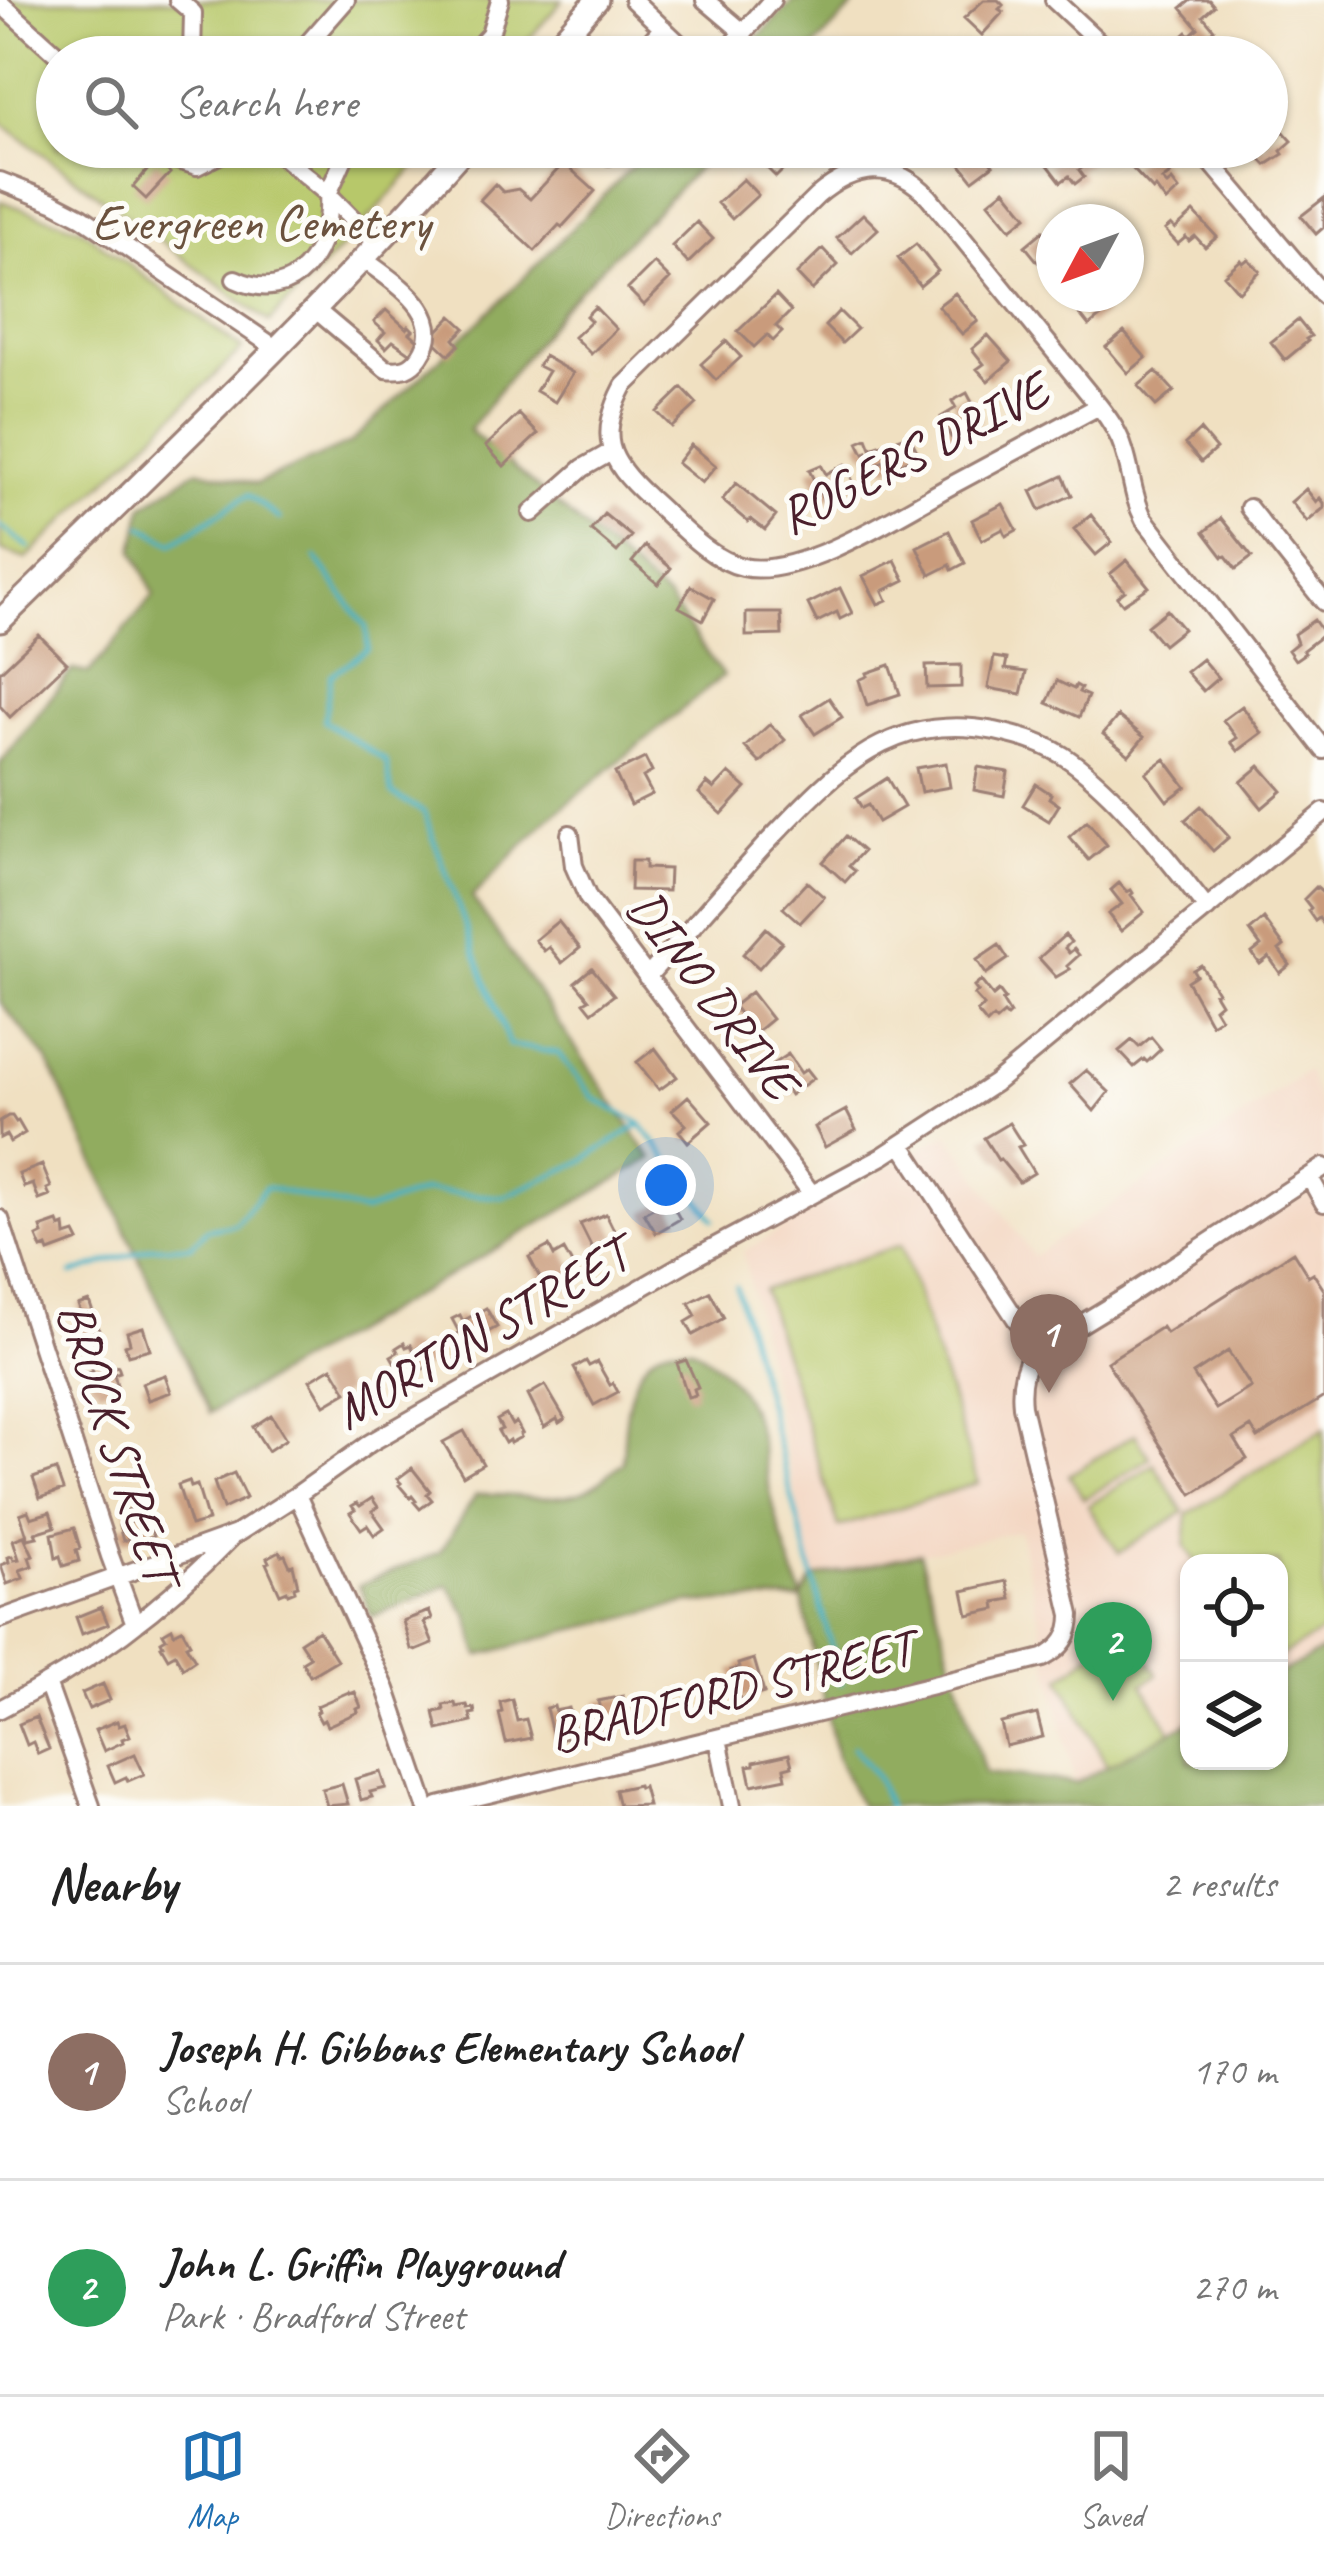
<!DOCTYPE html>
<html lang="en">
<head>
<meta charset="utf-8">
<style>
	body { margin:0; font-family:Caveat,sans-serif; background:#f2f2f2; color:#222 }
	.controls { position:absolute; right:36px; bottom:36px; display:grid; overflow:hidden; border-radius:24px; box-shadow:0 3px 9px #0004 }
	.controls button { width:108px; height:108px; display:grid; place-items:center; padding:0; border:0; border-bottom:3px solid #e0e0e0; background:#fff; color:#222; font:60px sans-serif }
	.compass { position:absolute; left:1036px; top:204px; width:108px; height:108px; border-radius:50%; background:#fff; box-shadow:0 3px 9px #0004; rotate:229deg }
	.you { position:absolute; left:666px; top:1185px; width:42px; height:42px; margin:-30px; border:9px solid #fff; border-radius:50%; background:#1a73e8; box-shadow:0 0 0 18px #1a73e833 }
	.badge { display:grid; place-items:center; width:78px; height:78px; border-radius:50%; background:#1f6fb2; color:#fff; font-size:39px; font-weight:700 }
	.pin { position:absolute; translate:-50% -99px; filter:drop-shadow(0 3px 6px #0008) }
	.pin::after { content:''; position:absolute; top:63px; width:42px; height:36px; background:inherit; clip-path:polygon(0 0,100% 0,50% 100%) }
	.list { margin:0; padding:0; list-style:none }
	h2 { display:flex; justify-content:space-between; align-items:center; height:156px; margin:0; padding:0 48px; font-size:51px }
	h2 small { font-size:39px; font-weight:400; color:#767676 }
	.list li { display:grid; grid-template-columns:78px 1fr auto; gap:36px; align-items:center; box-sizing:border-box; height:216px; padding:0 48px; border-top:3px solid #e0e0e0 }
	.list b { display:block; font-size:45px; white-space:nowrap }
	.list p { margin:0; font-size:39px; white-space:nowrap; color:#767676 }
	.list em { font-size:39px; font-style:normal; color:#767676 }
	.icon { flex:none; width:66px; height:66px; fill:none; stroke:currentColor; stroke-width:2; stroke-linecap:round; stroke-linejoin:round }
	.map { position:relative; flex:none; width:1324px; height:1806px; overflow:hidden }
	.search { position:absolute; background:#fff; box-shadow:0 3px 9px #0004; left:36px; right:36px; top:36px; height:132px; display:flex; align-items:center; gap:30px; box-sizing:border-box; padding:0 42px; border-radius:66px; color:#767676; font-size:45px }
	.sheet { height:588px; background:#fff }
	nav { display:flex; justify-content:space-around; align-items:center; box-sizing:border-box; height:168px; border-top:3px solid #e0e0e0; background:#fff; font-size:33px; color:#767676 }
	nav a { display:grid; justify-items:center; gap:6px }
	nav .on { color:#1f6fb2 }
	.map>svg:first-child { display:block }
	.built { fill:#f3d4bf }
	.green { fill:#b7c86b; stroke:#80744b; stroke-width:3 }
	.forest { fill:#91ac5f; stroke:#6e6645; stroke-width:3 }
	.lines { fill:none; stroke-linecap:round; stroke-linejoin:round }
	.stream { stroke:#47b2c5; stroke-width:4.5 }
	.building { fill:#c99b7c; fill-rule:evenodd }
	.minor-casing { stroke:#9d8076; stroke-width:22 }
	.major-casing { stroke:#9d8076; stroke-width:27 }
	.minor { stroke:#fff; stroke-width:16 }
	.major { stroke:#fff; stroke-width:21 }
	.labels { text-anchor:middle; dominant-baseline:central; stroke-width:10; stroke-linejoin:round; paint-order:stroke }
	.park-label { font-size:51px; fill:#6b523e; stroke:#fdfcf7 }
	.street-label { font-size:51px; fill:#4a1f2b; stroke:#fdfcf7 }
</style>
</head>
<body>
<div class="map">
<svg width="1324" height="1806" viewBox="0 0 1324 1806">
	<rect width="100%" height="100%" fill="#fdfcf7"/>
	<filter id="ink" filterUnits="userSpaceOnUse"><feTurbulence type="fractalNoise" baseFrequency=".00833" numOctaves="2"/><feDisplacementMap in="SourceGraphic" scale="24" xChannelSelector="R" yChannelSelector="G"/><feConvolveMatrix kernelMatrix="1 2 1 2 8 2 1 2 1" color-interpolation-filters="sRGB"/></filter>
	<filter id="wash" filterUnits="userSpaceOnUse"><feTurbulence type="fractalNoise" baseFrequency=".004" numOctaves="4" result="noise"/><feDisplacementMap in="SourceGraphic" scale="48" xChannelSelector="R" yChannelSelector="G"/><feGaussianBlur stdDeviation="2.7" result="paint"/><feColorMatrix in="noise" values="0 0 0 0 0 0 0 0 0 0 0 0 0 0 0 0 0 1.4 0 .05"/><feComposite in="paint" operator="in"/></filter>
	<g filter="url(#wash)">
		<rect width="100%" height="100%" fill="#f0e0c1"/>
		<path class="built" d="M1307,1070L1324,1120V1666L1279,1687V1563H1189V1730L1075,1783L1019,1531L813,1578L743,1252L948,1133L1033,1256L1218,1134Z"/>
		<path class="green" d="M0,0H563L513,57H57V147H433L355,234L269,322L0,122Z
			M0,201L80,228L242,349L26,559L0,550Z
			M901,1245L978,1483L839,1527L763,1290Z
			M1324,1429V1631L1279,1657V1563H1197L1185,1545L1188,1514Z
			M1135,1434L1150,1458L1084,1499L1069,1475Z
			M1154,1464L1184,1512L1119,1553L1088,1506Z
			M1112,1637L1129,1663L1144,1653L1158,1674L1143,1684L1173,1735L1107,1766L1061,1678Z"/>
		<path class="forest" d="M794,0H860L805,57H739Z
			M651,147H718L561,309L469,430L668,599L723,676L547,820L472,897L652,1159L210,1413L47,1059L0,1002V764L72,670L89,673L154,595L134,550L143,506L198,469L256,484L350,443L507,295Z
			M692,1347C767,1393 756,1443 776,1516C783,1543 793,1570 802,1597L813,1578L920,1553L985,1773L1076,1783L1189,1722V1761H1279V1674L1324,1650V1806H860L837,1758L802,1599L688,1603L567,1631L479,1656L469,1617L448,1585L372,1617L359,1585L440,1552L476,1495C512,1493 547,1504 584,1491C598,1486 611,1471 623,1462C624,1428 626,1364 663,1349C671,1345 684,1347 692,1347Z"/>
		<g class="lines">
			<path class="stream" d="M0,526L29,547
				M142,526L173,543L248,495L280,519
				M316,558L366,627L368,649L331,675L324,721L386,761L392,794L424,812L509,1045L558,1053L594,1098L641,1124L714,1219
				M72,1274L153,1247L191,1246L207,1229L235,1224L266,1187L363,1212L425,1191L503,1197L579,1163L641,1124
				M736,1286L841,1683
				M853,1747L877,1777L888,1806"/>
		</g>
		<g id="blocks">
			<path class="building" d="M984,0H998L1003,5L999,9L1003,12L982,35L964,18Z
				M1191,0H1209L1214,6L1203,16L1214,29L1197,44L1202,49L1193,57H1172L1166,51L1175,43L1178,46L1180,44L1177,41L1187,32L1190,35L1198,28L1181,8Z
				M1283,131L1292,141L1281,151L1283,154L1266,165L1254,152L1260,147H1267V141Z
				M775,147H796L801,152L776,177L760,161Z
				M947,147H979L993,165L973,180Z
				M1059,147H1087L1095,157L1079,170L1084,177L1075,184L1069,176L1061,182L1048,165L1064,153Z
				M1149,151L1170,174L1162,180L1167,185L1172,181L1179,190L1166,202L1155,187L1153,190L1131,167Z
				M156,160L170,173L146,199L133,187Z
				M564,163L595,191L562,227L559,225L535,251L480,200L495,184L503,192L518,189L530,199Z
				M743,179L758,195L732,219L717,203Z
				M1005,189L1027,216L1011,229L989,202Z
				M1324,198V227L1316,234L1301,216Z
				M1194,212L1217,237L1205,247L1195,236L1189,241L1186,237L1178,244L1165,230L1171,225L1175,229Z
				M863,214L878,229L852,253L837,238Z
				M697,222L713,239L688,263L672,246Z
				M1043,231L1054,244V273L1050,277L1025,246Z
				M916,244L938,271L920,286L898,258Z
				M823,249L838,265L812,290L797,274Z
				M1248,259L1260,271L1239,292L1224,275L1241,260L1243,263Z
				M654,263L670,279L644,305L628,289Z
				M955,293L978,321L962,334L938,306Z
				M1075,294H1090L1105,313L1089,326L1074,307L1081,301Z
				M776,295L791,311L776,326L782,332L773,341L767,335L754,347L738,331Z
				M595,307L616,329L591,354L574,337L591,321L586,316Z
				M386,310L407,329L409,326L413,330L410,333L420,342L410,353L393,341L386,348L378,340L385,332L374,322Z
				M839,311L857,329L842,343L825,326Z
				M452,316L465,328L454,339L459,345L449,355L431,338Z
				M1298,320L1311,336L1306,339L1308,341L1285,360L1271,342Z
				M1124,332L1146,358L1128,373L1106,347Z
				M988,335L1011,361L988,381L977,369L984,364L972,349Z
				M726,341L741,357L716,380L701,364Z
				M544,356L573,373L555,402L536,391L548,371L538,366Z
				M1156,371L1174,391L1156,406L1138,386Z
				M682,388L697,404L672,427L657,412Z
				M967,393L982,421L951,437L941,417L956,408L952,401Z
				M519,414L538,434L504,466L486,446Z
				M1200,430L1216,449L1201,462L1185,444Z
				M909,435L919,455L887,469L884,461L873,466L867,452L864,454L858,442L867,438L871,448Z
				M691,445L716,466L702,483L677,463Z
				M845,464L855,486L824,501L809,470L821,465L826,474Z
				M1063,476L1072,495L1040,510L1031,491Z
				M736,483L776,516L765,530L751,519L748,522L722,500Z
				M1306,489L1316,502L1320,498L1324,503V508L1307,522L1291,502Z
				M1003,504L1017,530L1006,536L1003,529L982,540L972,520Z
				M604,514L631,536L617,552L591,530Z
				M1091,515L1112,542L1096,555L1074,529Z
				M1221,518L1252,557L1236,569L1226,556L1223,557L1204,532Z
				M949,531L965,563L952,570L950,565L930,575L917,547Z
				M645,546L671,568L658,584L632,562Z
				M895,560L905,580L883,591L887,600L878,604L863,576Z
				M1127,560L1149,587L1123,604L1117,597L1125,591L1110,574Z
				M691,586L714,599L703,620L679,607Z
				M840,588L852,613L840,619L837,612L817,622L808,604Z
				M1167,610L1183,629L1163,645L1147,626Z
				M746,613H781L782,635L746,636Z
				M1314,620L1324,634L1303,650L1305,653L1295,660L1288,650L1297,643L1294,634Z
				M39,635L67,663L10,717L0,706V672Z
				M994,657L1007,659L1005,669L1026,672L1021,694L988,688Z
				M1202,659L1218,678L1203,691L1186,672Z
				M890,665L900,694L867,705L859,680L868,676L867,673Z
				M961,665V687L927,688L926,666Z
				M1057,681L1074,689L1076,685L1081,688L1079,692L1088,696L1079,717L1047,703Z
				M829,698L842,717L815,734L802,715Z
				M1242,706L1262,733L1238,751L1231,742L1237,738L1223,720Z
				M1118,716L1144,737L1129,755L1103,734Z
				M770,724L785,740L760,763L745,747Z
				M645,758L652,772L643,777L652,794L630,805L615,773Z
				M1165,759L1186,787L1167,801L1146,773Z
				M946,763L950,787L921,792L916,768Z
				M1260,766L1282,791L1262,808L1241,782Z
				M978,767L1008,772L1004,796L974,790Z
				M729,773L746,788L722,814L699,793L707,783L714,789Z
				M887,778L904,807L878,822L868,805L862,808L856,798Z
				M1036,784L1051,794L1049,798L1059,805L1049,821L1023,805Z
				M1201,806L1229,837L1213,851L1185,820Z
				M1087,821L1107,845L1089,860L1069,837Z
				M846,836L863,851L849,866L855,871L845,882L823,862Z
				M631,861H645V868L669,869L668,891L630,890Z
				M807,882L824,897L800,923L783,908Z
				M1119,883L1127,892L1131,890L1133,893L1131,895L1144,912L1121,931L1108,914L1122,904L1111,890Z
				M1316,887L1324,894V925L1319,918L1315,921L1308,911L1311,908L1304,899Z
				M1264,919L1284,946L1279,950L1290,965L1280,973L1269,957L1260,964L1252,953L1261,946L1250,931Z
				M558,921L580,948L562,963L549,947L544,951L535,940Z
				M766,928L782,942L759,968L743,954Z
				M1065,935L1071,942L1065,948L1069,953L1074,949L1079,955L1067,966L1070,969L1056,977L1039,958Z
				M999,945L1008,959L986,974L977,960Z
				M1201,965L1217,992L1214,993L1220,1003L1214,1008L1220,1018L1211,1024L1187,981L1196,975L1193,970Z
				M592,968L614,995L592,1012L584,1002L589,999L575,982Z
				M981,981L993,996L999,991L1005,999L1002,1001L1010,1014L1007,1017L1004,1014L996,1021L993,1018L987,1024L977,1012L984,1006L974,995L978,992L974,987Z
				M751,992L772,1019L755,1033L733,1006Z
				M1151,1037L1161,1049L1147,1062L1144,1059L1134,1067L1119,1051L1132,1040L1139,1047Z
				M655,1048L677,1077L659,1090L637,1062Z
				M788,1054L801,1073L807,1069L814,1078L790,1095L770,1066Z
				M1086,1070L1109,1092L1094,1111L1070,1084Z
				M688,1096L711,1122L688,1142L679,1131L686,1125L672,1110Z
				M846,1110L856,1130L825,1147L815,1127Z
				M8,1116H12L16,1122L18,1121L25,1133L10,1142L6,1135L0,1138V1121Z
				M1009,1123L1023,1145L1018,1147L1034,1173L1019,1182L1000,1159L998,1160L984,1138Z
				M42,1165L51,1187L47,1189L50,1196L39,1200L33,1184L24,1187L19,1174Z
				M669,1199L680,1219L656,1233L644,1213Z
				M606,1214L617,1236L592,1248L580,1224Z
				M58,1222L60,1227L65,1225L66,1236L75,1233L79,1241L49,1252L47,1247L42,1249L37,1237L43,1234L41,1228Z
				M549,1246L554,1256L564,1250L578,1275L569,1280L572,1285L550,1297L529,1257Z
				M1293,1252L1308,1276L1313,1273L1324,1290V1397L1258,1438L1251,1427L1234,1438L1247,1459L1192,1494L1107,1362L1162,1327L1166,1333ZM1228,1351L1251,1387L1216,1409L1193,1374Z
				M710,1292L724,1318L693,1335L686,1322L696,1316L689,1303Z
				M89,1301L99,1330L80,1337L75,1322L79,1321L77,1317L82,1315L78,1305Z
				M486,1308L497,1327L466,1344L464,1341L459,1344L454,1336L459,1332L452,1319L460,1315L463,1321Z
				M143,1327L150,1349L128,1355L125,1345L130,1343L127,1332Z
				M404,1343L406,1347L411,1345L414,1351L424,1345L434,1363L404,1379L391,1356L398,1352L396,1348Z
				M109,1359L111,1368L118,1366L120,1372L114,1374L117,1385L98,1391L97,1385L92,1386L88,1373L93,1372L91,1364Z
				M686,1360L698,1387L694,1389L696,1395L688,1397L677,1363Z
				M586,1361L589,1366L597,1362L610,1385L613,1383L618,1392L594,1405L574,1368Z
				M332,1367L347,1392L325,1405L310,1380Z
				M165,1375L171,1392L148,1400L142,1383Z
				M545,1385L565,1419L559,1423L557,1419L544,1427L528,1395Z
				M271,1415L286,1439L268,1451L253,1427Z
				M506,1415L512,1425L516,1422L522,1433L520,1434L521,1437L510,1443L509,1440L505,1443L498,1431L502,1429L497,1420Z
				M464,1431L483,1464L463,1476L443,1442Z
				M412,1468L430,1491L427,1494L432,1500L420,1509L414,1502L416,1501L412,1496L410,1498L399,1485L401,1483L397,1479Z
				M56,1470L63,1490L40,1498L33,1478Z
				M234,1473L246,1498L223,1509L214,1482Z
				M189,1481L191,1487L197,1485L208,1521L191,1526L178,1485Z
				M372,1498L378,1507L372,1511L384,1528L374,1535L367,1525L361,1529L350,1513L355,1510L352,1506L357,1503L360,1506Z
				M137,1507L141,1520L147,1518L153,1536L136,1541L134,1538L123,1541L119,1526L131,1522L127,1510Z
				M28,1511L31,1518L50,1512L55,1527L35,1533L37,1537L28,1539L20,1514Z
				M74,1528L80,1548L76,1550L79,1561L63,1566L60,1556L56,1558L52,1534Z
				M24,1536L33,1555L29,1557L32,1566L20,1570L23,1578L7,1584L1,1565L9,1562L8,1557L12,1556L14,1560L19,1559L13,1540Z
				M280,1551L282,1556L285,1555L290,1566L293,1565L298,1586L294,1587L295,1591L288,1594L287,1591L280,1594L266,1563L269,1562L267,1558Z
				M1007,1581L1011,1599L995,1602L996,1609L968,1615L963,1591Z
				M101,1607L108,1624L82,1634L76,1617Z
				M429,1611L432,1619L424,1622L433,1644L416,1651L411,1649L403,1621Z
				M172,1628L174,1633L182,1629L190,1643L186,1645L195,1660L183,1668L175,1654L168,1658L161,1646L163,1645L161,1641L166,1638L163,1633Z
				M318,1630L337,1660L310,1676L302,1662L310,1657L300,1642Z
				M754,1659L764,1693L740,1700L731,1670L739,1668L738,1664Z
				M103,1684L110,1700L89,1709L82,1693Z
				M349,1692L350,1694L355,1692L361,1707L357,1709L358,1712L327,1726L324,1720L321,1722L316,1713L319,1711L317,1706Z
				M623,1696L629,1724L605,1730L598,1701Z
				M512,1699L517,1721L526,1719L531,1738L506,1743L499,1713L502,1712L500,1702Z
				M455,1703L456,1707L467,1705L468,1709L474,1708L475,1713L470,1714L472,1722L438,1730L434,1712L444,1710L443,1705Z
				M554,1706L555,1711L569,1708L576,1736L554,1741L546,1708Z
				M1037,1714L1043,1737L1006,1746L1001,1723Z
				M36,1717L49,1749L38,1754L33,1742L27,1745L19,1724Z
				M117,1721L119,1726L125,1724L130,1736L122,1739L123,1742L104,1751L95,1730Z
				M135,1754L144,1774L128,1781L126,1777L115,1782L108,1766Z
				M789,1754L792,1766L784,1768L786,1778L752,1785L748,1766L754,1765V1762Z
				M381,1772L386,1788L370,1792L372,1797L361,1800L355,1779Z
				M342,1784L348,1804L327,1806L322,1789Z
				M638,1785L639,1788L643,1786L648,1805L619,1806L615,1790Z"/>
		</g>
	</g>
	<g filter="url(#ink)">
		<use href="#blocks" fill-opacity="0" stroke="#9d8076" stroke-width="3"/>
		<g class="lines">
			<defs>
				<path id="minor" d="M178,0L193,13L192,57
					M633,0L693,57
					M705,0L744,33
					M1054,0L1115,57
					M0,3L60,57
					M296,57L346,0
					M469,57L490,34L500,0
					M636,57L663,28
					M722,57L772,0
					M159,147L171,158L197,166L235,147
					M271,147L328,194L345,156L353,147
					M598,147L609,156L618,147
					M1198,147L1324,296
					M0,181L53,202L82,217L277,349
					M235,279C295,307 332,250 328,194L379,245
					M316,310L386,369C402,371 411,369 420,356C449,313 394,283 365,260
					M1099,406C1051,432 1002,458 954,484C904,511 799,580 743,567C707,559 676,521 648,497C607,460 598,436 624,386L817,196C855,164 893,159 929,197L1099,406C1110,420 1119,433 1124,450C1132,474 1132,496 1144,519L1324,750
					M1249,508L1324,602
					M532,513L583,468L611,452
					M570,834L574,866L588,898L812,1194
					M647,977C686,934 724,890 763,847C831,776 886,710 995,731C1022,737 1048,744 1071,761C1123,799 1167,859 1207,909
					M902,1145L1016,1319L1041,1349
					M1310,1178L1324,1203
					M0,1219L110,1556L135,1624
					M297,1495L386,1689L426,1806
					M0,1619L236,1534L297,1495L370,1443L697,1256L883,1156L995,1083L1324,812
					M47,1683L91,1806
					M0,1709C85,1666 164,1608 230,1539
					M718,1739L732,1806
					M439,1806L1043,1658C1062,1648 1071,1636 1071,1615L1022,1406C1020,1387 1022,1370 1032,1354L1127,1296L1324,1167"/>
				<path id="major" d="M546,57L597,0
					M0,621C158,466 319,313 466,147"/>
			</defs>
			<use href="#minor" class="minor-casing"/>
			<use href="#major" class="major-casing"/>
			<use href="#minor" class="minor"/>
			<use href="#major" class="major"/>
		</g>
	</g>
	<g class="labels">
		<g class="park-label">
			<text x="261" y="222">Evergreen Cemetery</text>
		</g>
		<g class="street-label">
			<text transform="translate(913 453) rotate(-27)">ROGERS DRIVE</text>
			<text transform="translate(713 994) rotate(53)">DINO DRIVE</text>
			<text transform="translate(481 1333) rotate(-30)">MORTON STREET</text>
			<text transform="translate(118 1442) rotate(72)">BROCK STREET</text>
			<text transform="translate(731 1691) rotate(-14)">BRADFORD STREET</text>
		</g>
	</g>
</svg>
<div class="controls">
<button><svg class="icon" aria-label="locate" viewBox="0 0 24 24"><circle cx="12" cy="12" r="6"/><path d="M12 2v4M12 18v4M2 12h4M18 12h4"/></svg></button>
<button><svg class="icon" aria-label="layers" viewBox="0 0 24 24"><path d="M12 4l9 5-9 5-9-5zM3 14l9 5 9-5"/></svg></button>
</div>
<svg class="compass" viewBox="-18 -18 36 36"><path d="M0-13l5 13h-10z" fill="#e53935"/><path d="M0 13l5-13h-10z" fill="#767676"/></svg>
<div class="you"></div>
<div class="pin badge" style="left:1049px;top:1393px;background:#8d6e63">1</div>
<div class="pin badge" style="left:1113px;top:1701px;background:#2e9e5b">2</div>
<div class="search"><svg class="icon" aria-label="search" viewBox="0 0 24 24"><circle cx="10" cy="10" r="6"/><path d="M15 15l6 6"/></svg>Search here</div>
</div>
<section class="sheet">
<h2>Nearby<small>2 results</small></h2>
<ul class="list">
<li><span class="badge" style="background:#8d6e63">1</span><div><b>Joseph H. Gibbons Elementary School</b><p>School</p></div><em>170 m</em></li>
<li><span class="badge" style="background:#2e9e5b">2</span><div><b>John L. Griffin Playground</b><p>Park · Bradford Street</p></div><em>270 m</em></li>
</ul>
</section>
<nav>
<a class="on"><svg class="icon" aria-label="map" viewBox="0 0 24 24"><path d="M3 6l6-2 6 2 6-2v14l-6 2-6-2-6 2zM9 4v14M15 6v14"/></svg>Map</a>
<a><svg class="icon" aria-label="directions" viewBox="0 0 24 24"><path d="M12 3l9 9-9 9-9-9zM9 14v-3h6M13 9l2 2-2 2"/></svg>Directions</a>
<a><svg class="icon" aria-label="saved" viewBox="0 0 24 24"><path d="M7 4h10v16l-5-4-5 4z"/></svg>Saved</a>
</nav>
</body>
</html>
